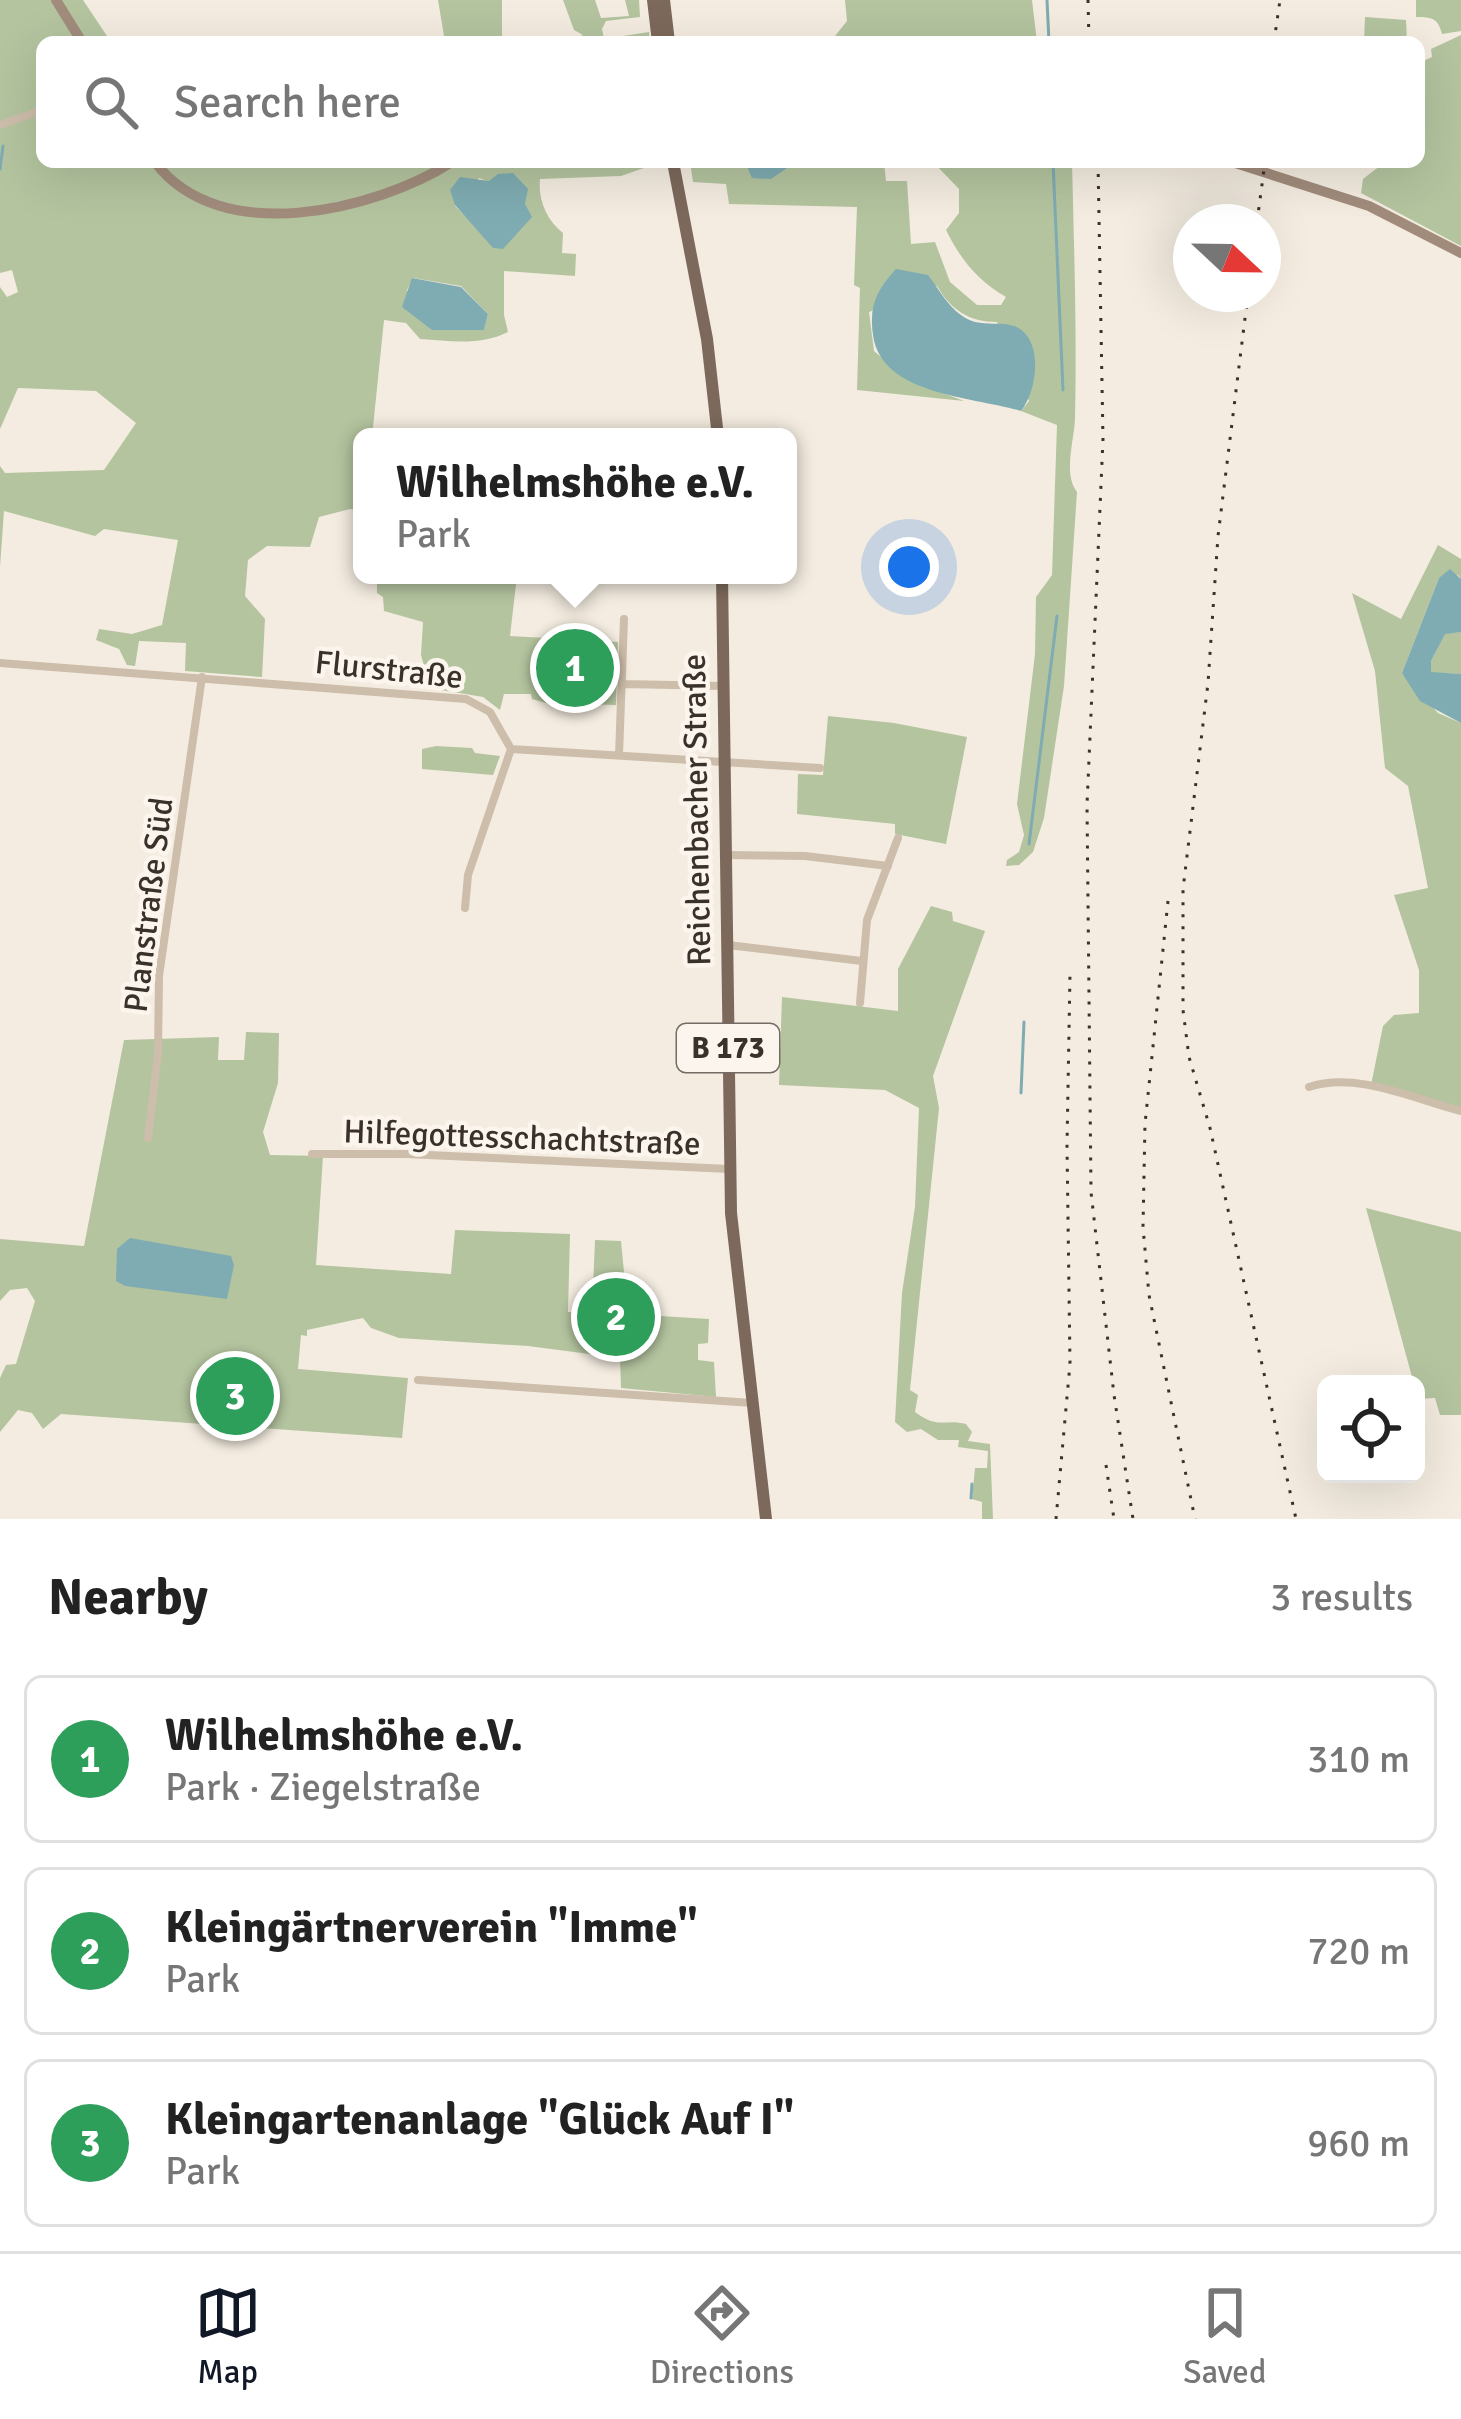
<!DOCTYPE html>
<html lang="en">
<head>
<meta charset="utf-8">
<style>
	body { margin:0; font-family:Signika,sans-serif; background:#f6f6f6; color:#222 }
	.controls { position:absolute; right:36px; bottom:36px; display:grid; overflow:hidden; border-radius:18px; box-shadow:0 12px 48px #0002 }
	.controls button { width:108px; height:108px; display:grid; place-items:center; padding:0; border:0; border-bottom:3px solid #e0e0e0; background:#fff; color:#222; font:60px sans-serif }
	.compass { position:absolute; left:1173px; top:204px; width:108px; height:108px; border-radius:50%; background:#fff; box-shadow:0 12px 48px #0002; rotate:112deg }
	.you { position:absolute; left:909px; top:567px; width:42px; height:42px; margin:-30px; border:9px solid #fff; border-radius:50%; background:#1a73e8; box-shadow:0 0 0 18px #1a73e833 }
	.badge { display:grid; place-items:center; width:78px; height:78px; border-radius:50%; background:#111827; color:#fff; font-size:39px; font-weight:700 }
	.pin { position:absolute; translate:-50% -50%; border:6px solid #fff; box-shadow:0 3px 12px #0006 }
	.popup { position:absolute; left:353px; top:428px; width:444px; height:156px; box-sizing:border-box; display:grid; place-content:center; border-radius:18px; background:#fff; filter:drop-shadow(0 3px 9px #0005); font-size:39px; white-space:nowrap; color:#767676 }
	.popup b { font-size:45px; color:#222 }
	.popup::after { content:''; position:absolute; left:50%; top:100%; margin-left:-24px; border:24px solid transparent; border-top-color:#fff }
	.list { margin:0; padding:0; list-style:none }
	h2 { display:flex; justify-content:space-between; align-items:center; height:156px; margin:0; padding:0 48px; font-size:51px }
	h2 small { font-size:39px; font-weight:400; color:#767676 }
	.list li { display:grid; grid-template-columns:78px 1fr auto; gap:36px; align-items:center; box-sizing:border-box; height:168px; margin:0 24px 24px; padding:0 24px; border:3px solid #e0e0e0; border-radius:18px }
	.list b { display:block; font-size:45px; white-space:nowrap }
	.list p { margin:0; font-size:39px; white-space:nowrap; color:#767676 }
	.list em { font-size:39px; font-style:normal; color:#767676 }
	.icon { flex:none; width:66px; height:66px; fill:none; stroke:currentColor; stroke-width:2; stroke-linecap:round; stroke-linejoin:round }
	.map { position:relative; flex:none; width:1461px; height:1519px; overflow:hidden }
	.search { position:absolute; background:#fff; box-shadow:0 12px 48px #0002; left:36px; right:36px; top:36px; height:132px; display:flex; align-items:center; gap:30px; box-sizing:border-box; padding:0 42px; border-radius:18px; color:#767676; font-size:45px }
	.sheet { height:732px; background:#fff }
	nav { display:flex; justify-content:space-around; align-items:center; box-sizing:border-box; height:168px; border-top:3px solid #e0e0e0; background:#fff; font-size:33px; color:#767676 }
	nav a { display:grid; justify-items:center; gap:6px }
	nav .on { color:#111827 }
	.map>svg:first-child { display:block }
	.green { fill:#b4c49f; fill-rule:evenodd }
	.water { fill:#7eacb2 }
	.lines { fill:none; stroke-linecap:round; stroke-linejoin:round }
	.stream { stroke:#7eacb2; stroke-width:3 }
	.street { stroke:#cdbdab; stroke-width:8 }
	.secondary { stroke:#a18c7c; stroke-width:10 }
	.primary { stroke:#7c695b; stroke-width:12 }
	.rail { stroke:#3a312a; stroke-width:3; stroke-dasharray:3 9; stroke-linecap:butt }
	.labels { text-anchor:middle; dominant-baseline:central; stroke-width:9; stroke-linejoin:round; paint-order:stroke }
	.shield { fill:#fbf5ed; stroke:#746c64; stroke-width:3 }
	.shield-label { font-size:30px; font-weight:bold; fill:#3a312a }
	.street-label { font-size:33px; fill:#3a312a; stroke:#fbf5ed }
</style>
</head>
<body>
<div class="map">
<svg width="1461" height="1519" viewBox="0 0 1461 1519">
	<rect width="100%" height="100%" fill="#f4ece0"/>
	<path class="green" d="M0,0H83L111,42H42V162H661L621,176L540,179C538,199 546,220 563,233L562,253L576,254L575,276L504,271V315L508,332C480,346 450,341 420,339L406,323L384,320L372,437H362V510L350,509L319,517L310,547L267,546L248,560L245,596L265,619L262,677L185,671L186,643L139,641L135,666L127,665L119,649L96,640L99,629L132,634L162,625L178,540L104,529L95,536L4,511L0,567V466L5,473L104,470L136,423L96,391L18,388L0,429V287L7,297L18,292L12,270L0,273ZM479,178L489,182L475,226L455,206ZM413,278L461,286L488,314L484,330H432L417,316L407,290Z
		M438,0H502V42H445Z
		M563,0H595L601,18L629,16L625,0H639L640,17L606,21L602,29L604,39L649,32L650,42H566L583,35L574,30Z
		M845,0H1032L1037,42L831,41L847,21Z
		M1416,0H1461V31L1442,34C1438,18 1432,17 1416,17Z
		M1365,17L1406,20L1407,42H1364Z
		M1461,35V246L1361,193L1363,179L1385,162H1419V63L1432,57L1431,49Z
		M690,162H884L886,181H907L911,244L935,242L950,282L977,305H1001L1006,297C977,280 961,260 946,230L959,213V189L933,162H1072C1074,247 1077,333 1075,419C1074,441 1063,474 1077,492L1064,686L1044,818L1033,852L1019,865L1006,866L1007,860L1019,852L1024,835L1017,804L1035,654L1036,597L1052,575L1057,425L1021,411L1029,401L997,322C969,322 951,310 937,286L869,312L874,351L907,379L964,401L857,390L860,288L854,285L857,207L729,204L726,184L693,182Z
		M1438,545L1461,559V579L1458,575L1439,578L1402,673L1438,713L1461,723V1108L1371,1085L1383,1026L1394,1015L1419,1013V970L1394,895L1428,888L1408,786L1385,768L1375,671L1352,593L1401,619Z
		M377,575H577V580L516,584L510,636L618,642L616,705L546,703L532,699L531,694H504L500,710L483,697L430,688L421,655L423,622L384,611L383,597L377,593Z
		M1461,632V674L1431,673V661L1445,633Z
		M828,716L894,723L967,737L946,844L895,834V824L797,814L798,774L823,775Z
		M436,746L472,748L475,753L500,756L493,775L422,769V749Z
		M931,906L952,912L953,921L985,931L933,1076L939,1108L910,1390L918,1395L915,1412C939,1430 945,1418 966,1424L972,1432L968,1441L990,1444L993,1519H982V1502L972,1499L975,1468H987L988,1451L958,1447L959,1440H938L921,1429L907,1432L895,1422L902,1293L915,1207L919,1108L885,1090L779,1085L782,997L898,1011V969Z
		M246,1032L279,1033L278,1083L263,1132L270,1155L323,1156L316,1265L451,1274L455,1230L570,1234L568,1312L592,1313L595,1240L621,1241L628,1314L709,1319L708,1343L698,1344V1360L714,1362L716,1397L621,1388L620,1358L528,1346L399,1338L371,1328L363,1318L307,1330V1336L301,1335L298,1369L408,1378L402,1438L61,1414L43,1429L32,1413L18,1410L0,1432V1378L6,1365L16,1364L35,1301L27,1288L10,1290L0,1301V1239L84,1246L124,1040L219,1037L218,1060H244Z
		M1366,1208L1461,1232V1415H1440L1435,1398L1418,1399Z"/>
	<path class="water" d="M745,162H786L787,168L771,179L752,178Z
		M513,173L528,189L525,204L532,217L503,249L493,248L455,205L450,190L460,177L489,181L498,174Z
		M896,269L928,275C941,292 952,315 975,322C987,325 1001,322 1014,326C1044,337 1038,390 1021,411C976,397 881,396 873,335C869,306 876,291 896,269Z
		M412,278L461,287L488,314L484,330H432L402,307Z
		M1450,569L1461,579V632L1445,634L1431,661V672L1461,674V723L1420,701L1402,673L1439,578Z
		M130,1238L231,1256L234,1265L227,1299L125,1286L116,1281L117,1249Z"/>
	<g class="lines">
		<path class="stream" d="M1047,0L1049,42
			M1053,162L1063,390
			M0,169L3,146
			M1029,844L1057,616
			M1021,1093L1024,1022
			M971,1498L972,1484"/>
		<path class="street" d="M0,125L42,110
			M0,663L466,699L490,712L511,749L820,768
			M622,684L723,686
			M619,755L624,619
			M725,855L805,856L888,866
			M465,908L468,875L511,749
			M728,945L862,961
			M860,1003L867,920L898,838
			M1309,1087C1356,1071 1414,1099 1461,1111
			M148,1138L158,1054L159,976L202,677
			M312,1154H406L729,1169
			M418,1380L752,1403"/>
		<path class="secondary" d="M56,0L82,42
			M155,162C219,248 375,211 452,162
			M1232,162L1369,206L1461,253"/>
		<path class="primary" d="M653,0L658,42
			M664,0L669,42
			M673,162L707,339L718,437
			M722,575L731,1213L766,1519"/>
		<path class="rail" d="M1088,0L1089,42
			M1274,42L1280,0
			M1098,162L1103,439L1087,805L1091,1192L1114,1395L1133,1519
			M1257,222L1265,162
			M1248,294L1218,536L1208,683L1183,889V1010L1189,1057L1210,1128L1296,1519
			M1168,901L1145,1124L1143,1227L1149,1295L1195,1519
			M1106,1465L1114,1519
			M1056,1519L1070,1364L1067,1146L1070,974"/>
	</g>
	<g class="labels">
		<rect class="shield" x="677" y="1024" width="102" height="48" rx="9"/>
		<g class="shield-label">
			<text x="728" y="1048">B 173</text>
		</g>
		<g class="street-label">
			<text transform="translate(389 670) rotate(6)">Flurstraße</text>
			<text transform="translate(697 810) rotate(-91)">Reichenbacher Straße</text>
			<text transform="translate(149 905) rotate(-83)">Planstraße Süd</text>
			<text transform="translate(522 1138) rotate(2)">Hilfegottesschachtstraße</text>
		</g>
	</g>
</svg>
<div class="controls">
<button><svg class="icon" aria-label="locate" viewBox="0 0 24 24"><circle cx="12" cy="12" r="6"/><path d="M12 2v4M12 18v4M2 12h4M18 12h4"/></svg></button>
</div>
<svg class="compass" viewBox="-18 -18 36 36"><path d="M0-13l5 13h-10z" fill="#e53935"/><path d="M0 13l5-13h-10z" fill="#767676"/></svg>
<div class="you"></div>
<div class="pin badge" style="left:575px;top:668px;background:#2e9e5b">1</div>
<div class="popup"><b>Wilhelmshöhe e.V.</b>Park</div>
<div class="pin badge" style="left:616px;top:1317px;background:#2e9e5b">2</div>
<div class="pin badge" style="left:235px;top:1396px;background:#2e9e5b">3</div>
<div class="search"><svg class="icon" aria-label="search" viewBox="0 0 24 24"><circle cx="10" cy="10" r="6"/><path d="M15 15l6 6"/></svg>Search here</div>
</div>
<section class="sheet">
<h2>Nearby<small>3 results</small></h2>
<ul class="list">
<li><span class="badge" style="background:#2e9e5b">1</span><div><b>Wilhelmshöhe e.V.</b><p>Park · Ziegelstraße</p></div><em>310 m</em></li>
<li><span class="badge" style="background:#2e9e5b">2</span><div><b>Kleingärtnerverein &quot;Imme&quot;</b><p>Park</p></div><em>720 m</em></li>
<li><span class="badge" style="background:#2e9e5b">3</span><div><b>Kleingartenanlage &quot;Glück Auf I&quot;</b><p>Park</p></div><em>960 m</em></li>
</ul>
</section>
<nav>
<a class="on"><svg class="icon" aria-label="map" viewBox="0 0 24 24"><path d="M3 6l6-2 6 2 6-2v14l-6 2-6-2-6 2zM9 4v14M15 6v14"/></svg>Map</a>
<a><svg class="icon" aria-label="directions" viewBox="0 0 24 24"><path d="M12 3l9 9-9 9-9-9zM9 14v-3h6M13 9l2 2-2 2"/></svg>Directions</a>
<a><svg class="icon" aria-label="saved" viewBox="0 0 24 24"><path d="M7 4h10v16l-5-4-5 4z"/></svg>Saved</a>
</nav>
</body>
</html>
